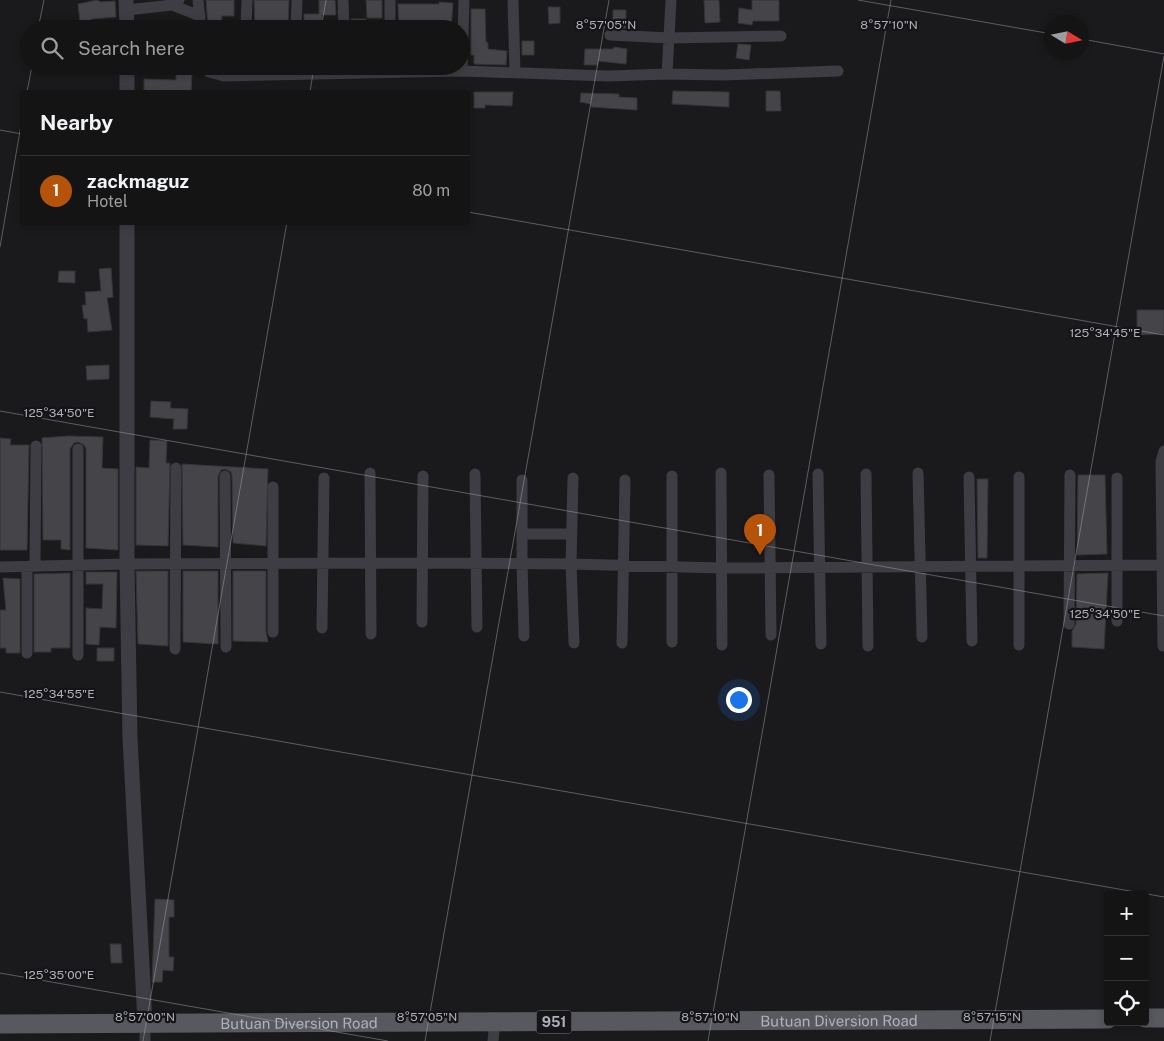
<!DOCTYPE html>
<html lang="en">
<head>
<meta charset="utf-8">
<style>
	body { margin:0; font-family:"Public Sans",sans-serif; background:#1d1d1e; color:#f1f3f6 }
	.controls { position:absolute; right:15px; bottom:15px; display:grid; overflow:hidden; border-radius:5px; box-shadow:0 2px 8px #0003 }
	.controls button { width:45px; height:45px; display:grid; place-items:center; padding:0; border:0; border-bottom:1px solid #333334; background:#141415; color:#f1f3f6; font:25px sans-serif }
	.compass { position:absolute; left:1044px; top:15px; width:45px; height:45px; border-radius:50%; background:#141415; box-shadow:0 2px 8px #0003; rotate:100deg }
	.you { position:absolute; left:738px; top:699px; width:18px; height:18px; margin:-12px; border:4px solid #fff; border-radius:50%; background:#1a73e8; box-shadow:0 0 0 8px #1a73e833 }
	.badge { display:grid; place-items:center; width:32px; height:32px; border-radius:50%; background:#b45309; color:#fff; font-size:16px; font-weight:700 }
	.pin { position:absolute; translate:-50% -41px; filter:drop-shadow(0 1px 2px #0008) }
	.pin::after { content:''; position:absolute; top:26px; width:18px; height:15px; background:inherit; clip-path:polygon(0 0,100% 0,50% 100%) }
	.list { margin:0; padding:0; list-style:none }
	h2 { display:flex; justify-content:space-between; align-items:center; height:65px; margin:0; padding:0 20px; font-size:21px }
	h2 small { font-size:16px; font-weight:400; color:#9d9ea0 }
	.list li { display:grid; grid-template-columns:32px 1fr auto; gap:15px; align-items:center; box-sizing:border-box; height:70px; padding:0 20px; border-top:1px solid #333334 }
	.list b { display:block; font-size:19px; white-space:nowrap }
	.list p { margin:0; font-size:16px; white-space:nowrap; color:#9d9ea0 }
	.list em { font-size:16px; font-style:normal; color:#9d9ea0 }
	.icon { flex:none; width:28px; height:28px; fill:none; stroke:currentColor; stroke-width:2; stroke-linecap:round; stroke-linejoin:round }
	.map { position:relative; flex:none; width:1164px; height:1041px; overflow:hidden }
	.search { position:absolute; background:#141415; box-shadow:0 2px 8px #0003; left:20px; top:20px; width:450px; height:55px; display:flex; align-items:center; gap:12px; box-sizing:border-box; padding:0 18px; border-radius:28px; color:#9d9ea0; font-size:19px }
	.panel { position:absolute; background:#141415; box-shadow:0 2px 8px #0003; left:20px; top:90px; width:450px; height:135px; border-radius:5px }
	.map>svg:first-child { display:block }
	.building { fill:#454549; stroke:#353438 }
	.lines { fill:none; stroke-linecap:round; stroke-linejoin:round }
	.minor { stroke:#3d3d43; stroke-width:11 }
	.tertiary { stroke:#3d3d43; stroke-width:15 }
	.primary { stroke:#58585f; stroke-width:19 }
	.ticks { fill:none; stroke:#aeb0ba; stroke-width:1; stroke-opacity:0.45 }
	.labels { text-anchor:middle; dominant-baseline:central; stroke-width:4.5; stroke-linejoin:round; paint-order:stroke }
	.shield { fill:#151517; stroke:#808289; stroke-width:1 }
	.shield-label { font-size:14px; font-weight:bold; fill:#aeb0ba }
	.street-label { font-size:15px; fill:#aeb0ba; stroke:#151517 }
	.ticks-label { font-size:12px; text-anchor:middle; fill:#aeb0ba; stroke:#151517; stroke-width:4.5; stroke-linejoin:round; paint-order:stroke }
</style>
</head>
<body>
<div class="map">
<svg width="1164" height="1041" viewBox="0 0 1164 1041">
	<rect width="100%" height="100%" fill="#1a1a1c"/>
	<path class="building" d="M97,0L101,2L115,1L116,17L91,19V22L80,23L78,4Z
		M206,0H234V16H222L221,26H208Z
		M254,0H289L288,29H255Z
		M319,0H335L336,15H322V29H304V14H319Z
		M366,0H382V18H367Z
		M704,0H719L720,22L705,23Z
		M752,0H779V21H753L752,25L738,23L739,8L752,10Z
		M439,2L453,3L451,29H399L398,4H439Z
		M548,7H560V23L549,24Z
		M471,9H485L486,42L488,43V49L507,51L506,65L474,64V55H471Z
		M613,10H626V28H613Z
		M351,19H366V29H352Z
		M522,41H534V55H522Z
		M738,44L751,45L749,60L736,58Z
		M614,47L627,49L626,64L598,61V65H584L585,49H613Z
		M176,74H192L191,92H144V79L176,80Z
		M673,91L729,92V107L672,104Z
		M766,91H780L781,111H766Z
		M474,92H513L512,106L485,105V108H474Z
		M581,93L619,94V97L637,98V110L591,107V104L580,102Z
		M111,268L113,297L107,298L112,330L88,332L87,318L84,319L82,305H86L85,292L101,291L99,269Z
		M59,271H75V283L58,282Z
		M1137,310H1164V334L1137,335Z
		M109,365V379L87,380L86,366Z
		M151,401L171,402L170,408L188,409L187,429H173L174,419L150,417Z
		M68,436L103,437L102,468L118,469V550L86,548V449L84,445L78,442L74,443L70,449V550L61,549V540H43L42,438Z
		M0,438L11,439L10,445H29L27,550H0Z
		M150,440L167,441L166,463H170L168,546L136,545V467L149,468Z
		M182,464L268,469L266,546L233,543L232,476L231,472L225,469L221,470L218,476V547L183,545Z
		M1078,475H1105L1107,554L1077,555Z
		M977,479H988L987,558H978Z
		M136,571H168V646L138,644Z
		M183,571H218V644L183,642Z
		M233,571H266V632L268,642L233,641Z
		M86,572H117L116,628L100,627L99,645L86,644V608L102,609L103,584H86Z
		M70,573V648H51V652H34V574Z
		M1108,573L1104,649L1072,647V631L1076,624L1077,574Z
		M3,578L20,579V653H6V648H0V610H6Z
		M97,648H114V661H97Z
		M155,899L174,900V917H169V957H174L173,971L163,970L162,982H152Z
		M110,944H121L122,963H111Z"/>
	<g class="lines">
		<path class="minor" d="M198,0L201,29
			M343,0L344,29
			M513,0L515,72
			M172,5L200,16
			M127,10L172,5L179,0
			M246,29L247,0
			M296,29L297,0
			M390,29V0
			M610,35L669,38L781,36
			M204,66L209,72L224,76L462,71L608,76L667,74L671,0
			M462,71L464,0
			M667,74L723,75L838,71
			M370,473L371,634
			M721,473L722,645
			M918,473L922,637
			M475,474L477,627
			M818,474L821,644
			M866,474L868,646
			M769,475L771,635
			M225,476L226,647
			M672,476V642
			M969,477L972,641
			M1019,477V645
			M573,478L571,564L574,643
			M522,480V564L524,636
			M273,487V632
			M522,534H572
			M35,566L36,446
			M0,567L127,564L422,563L571,564L721,568L1164,565
			M1117,621V478
			M422,622L423,476
			M1069,624L1070,475
			M322,628L324,478
			M622,643L625,480
			M1163,646L1161,462L1164,451
			M175,649L176,468
			M27,653V567
			M78,655V449
			M145,1041V1022
			M493,1041L495,1022"/>
		<path class="tertiary" d="M126,0L127,29
			M127,92V66
			M127,222V564L130,738L145,1022"/>
		<g class="primary">
			<path d="M1145,1018H1164"/>
			<path id="s1" d="M0,1024L1108,1019"/>
		</g>
	</g>
	<path class="ticks" d="M858,0L1052,34M38,29L44,0M321,29L326,0M1082,39L1164,54M27,92L32,66M310,92L314,66M0,130L22,134M468,212L1164,335M0,247L22,119M0,411L1164,616M0,692L1164,897M0,973L388,1041M143,1041L287,222M425,1041L609,0M708,1041L891,0M990,1041L1164,56"/>
	<g class="labels">
		<rect class="shield" x="536.5" y="1010.5" width="35" height="23" rx="4"/>
		<g class="shield-label">
			<text x="554" y="1022">951</text>
		</g>
		<g class="street-label">
			<text stroke="none"><textPath href="#s1" startOffset="839">Butuan Diversion Road</textPath></text>
			<text stroke="none"><textPath href="#s1" startOffset="299">Butuan Diversion Road</textPath></text>
		</g>
	</g>
	<g class="ticks-label">
		<text x="606" y="29">8°57'05"N</text>
		<text x="889" y="29">8°57'10"N</text>
		<text x="1105" y="337">125°34'45"E</text>
		<text x="59" y="417">125°34'50"E</text>
		<text x="1105" y="618">125°34'50"E</text>
		<text x="59" y="698">125°34'55"E</text>
		<text x="59" y="979">125°35'00"E</text>
		<text x="145" y="1021">8°57'00"N</text>
		<text x="427" y="1021">8°57'05"N</text>
		<text x="710" y="1021">8°57'10"N</text>
		<text x="992" y="1021">8°57'15"N</text>
	</g>
</svg>
<div class="controls">
<button>+</button>
<button>−</button>
<button><svg class="icon" aria-label="locate" viewBox="0 0 24 24"><circle cx="12" cy="12" r="6"/><path d="M12 2v4M12 18v4M2 12h4M18 12h4"/></svg></button>
</div>
<svg class="compass" viewBox="-18 -18 36 36"><path d="M0-13l5 13h-10z" fill="#e53935"/><path d="M0 13l5-13h-10z" fill="#9d9ea0"/></svg>
<div class="you"></div>
<div class="pin badge" style="left:760px;top:555px">1</div>
<div class="search"><svg class="icon" aria-label="search" viewBox="0 0 24 24"><circle cx="10" cy="10" r="6"/><path d="M15 15l6 6"/></svg>Search here</div>
<section class="panel">
<h2>Nearby<small></small></h2>
<ul class="list">
<li><span class="badge">1</span><div><b>zackmaguz</b><p>Hotel</p></div><em>80 m</em></li>
</ul>
</section>
</div>
</body>
</html>
